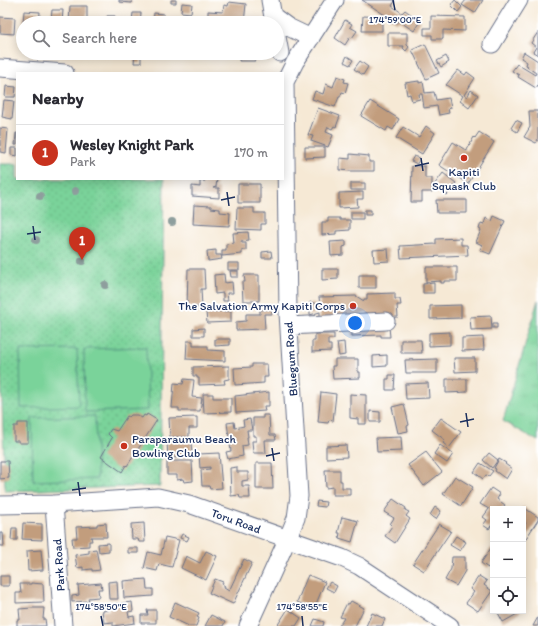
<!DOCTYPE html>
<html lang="en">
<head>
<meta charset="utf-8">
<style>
	body { margin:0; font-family:Itim,sans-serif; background:#f2f2f3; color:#2b2b33 }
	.controls { position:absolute; right:12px; bottom:12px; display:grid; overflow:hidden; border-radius:0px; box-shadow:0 2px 10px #0003 }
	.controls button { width:36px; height:36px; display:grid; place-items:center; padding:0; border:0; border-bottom:1px solid #e1e1e2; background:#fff; color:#2b2b33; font:20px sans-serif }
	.you { position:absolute; left:355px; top:323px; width:14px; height:14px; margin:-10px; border:3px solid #fff; border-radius:50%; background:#1a73e8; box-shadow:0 0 0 6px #1a73e833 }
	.badge { display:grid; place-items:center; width:26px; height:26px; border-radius:50%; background:#c8321e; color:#fff; font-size:13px; font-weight:700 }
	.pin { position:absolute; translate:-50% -33px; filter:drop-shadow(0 1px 2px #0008) }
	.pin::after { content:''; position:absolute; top:21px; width:14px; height:12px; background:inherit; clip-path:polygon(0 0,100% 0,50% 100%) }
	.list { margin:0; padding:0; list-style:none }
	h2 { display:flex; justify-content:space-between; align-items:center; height:52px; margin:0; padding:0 16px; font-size:17px }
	h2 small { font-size:13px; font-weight:400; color:#7c7c81 }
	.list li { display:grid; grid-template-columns:26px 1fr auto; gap:12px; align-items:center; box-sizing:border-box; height:56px; padding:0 16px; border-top:1px solid #e1e1e2 }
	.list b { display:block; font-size:15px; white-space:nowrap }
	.list p { margin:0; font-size:13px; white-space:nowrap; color:#7c7c81 }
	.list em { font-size:13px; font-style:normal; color:#7c7c81 }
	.icon { flex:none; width:22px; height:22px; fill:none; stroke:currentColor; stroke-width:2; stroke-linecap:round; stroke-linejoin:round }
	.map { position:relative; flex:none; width:538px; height:626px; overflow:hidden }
	.search { position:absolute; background:#fff; box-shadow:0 2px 10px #0003; left:16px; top:16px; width:268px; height:44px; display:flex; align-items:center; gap:10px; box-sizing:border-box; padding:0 14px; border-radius:22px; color:#7c7c81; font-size:15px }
	.panel { position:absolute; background:#fff; box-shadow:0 2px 10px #0003; left:16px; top:72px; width:268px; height:108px; border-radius:0px }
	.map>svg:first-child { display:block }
	.grass { fill:url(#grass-tufts); stroke:#4a817c }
	.park { fill:url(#park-dots); stroke:#4a817c }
	.garden { fill:#7ad39a; stroke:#4a817c }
	.building { fill:#c29d7d }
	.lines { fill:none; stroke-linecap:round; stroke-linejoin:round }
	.minor-casing { stroke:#687088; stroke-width:19 }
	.minor { stroke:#fff; stroke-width:17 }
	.tree { fill:#8e9e9d }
	.ticks { fill:none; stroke:#1b2f5e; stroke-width:1.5 }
	.poi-dot { fill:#c8321e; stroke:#fff; stroke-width:1.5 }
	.labels { text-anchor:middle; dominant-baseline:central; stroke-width:3.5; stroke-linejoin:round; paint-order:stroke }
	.poi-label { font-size:12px; fill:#1b2f5e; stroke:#fff }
	.street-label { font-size:12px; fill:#1b2f5e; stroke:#fff }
	.ticks-label { font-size:10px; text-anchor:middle; fill:#1b2f5e; stroke:#fff; stroke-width:3.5; stroke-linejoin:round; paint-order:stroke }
</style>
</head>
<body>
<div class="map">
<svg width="538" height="626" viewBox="0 0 538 626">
	<defs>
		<pattern id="grass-tufts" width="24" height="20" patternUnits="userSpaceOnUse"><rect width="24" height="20" fill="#7ad39a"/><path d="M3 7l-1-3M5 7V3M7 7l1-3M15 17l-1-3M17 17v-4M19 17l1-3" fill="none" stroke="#69b587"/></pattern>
		<pattern id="park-dots" width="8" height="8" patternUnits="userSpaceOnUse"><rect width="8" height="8" fill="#7ad39a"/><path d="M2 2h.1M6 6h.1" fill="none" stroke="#69b587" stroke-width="1.8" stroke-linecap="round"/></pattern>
	</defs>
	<rect width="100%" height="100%" fill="#fff"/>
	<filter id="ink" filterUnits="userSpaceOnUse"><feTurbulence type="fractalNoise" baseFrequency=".025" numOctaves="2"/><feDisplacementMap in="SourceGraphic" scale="8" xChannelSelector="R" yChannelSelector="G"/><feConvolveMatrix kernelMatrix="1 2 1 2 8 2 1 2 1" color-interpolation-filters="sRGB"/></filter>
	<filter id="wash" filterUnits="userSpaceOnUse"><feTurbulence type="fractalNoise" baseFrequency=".012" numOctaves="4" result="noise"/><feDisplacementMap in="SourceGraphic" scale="16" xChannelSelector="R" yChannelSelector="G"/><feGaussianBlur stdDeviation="0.9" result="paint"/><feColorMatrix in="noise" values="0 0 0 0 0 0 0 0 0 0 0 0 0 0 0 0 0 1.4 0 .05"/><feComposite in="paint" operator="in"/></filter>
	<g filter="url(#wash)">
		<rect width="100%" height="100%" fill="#f6e9d5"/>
		<path class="grass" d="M538,300V441L503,421Z"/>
		<path class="park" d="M0,164H17V179H164L160,486L5,491L0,340Z"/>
		<path class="garden" d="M146,347L148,410L85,412L84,349Z
			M77,349L79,406L21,408L20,350Z
			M95,416L97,479L33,481L32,418Z"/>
		<g id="blocks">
			<path class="building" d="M119,0H132V3L119,2Z
				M171,0H176V3H171Z
				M362,0H394L395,1L392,6L402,13L405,10L420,21L414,31L399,21L397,23Z
				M455,0L462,7L458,12L451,5Z
				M466,0H483L475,13L462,5Z
				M229,2L246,4L244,23L208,21V11L223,12L224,5L228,6Z
				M182,3L192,4L191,13L181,12Z
				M70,6H87V23H69Z
				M52,10H63L62,23H46L47,20H51Z
				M24,11L40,12L39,23H23Z
				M133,13H141L140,23H120V21H132Z
				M154,13L164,14L163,23H153Z
				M107,16H115V23H107Z
				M363,16L382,17V31H362Z
				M431,16L465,17V31L443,30V39H432V35H424V28H431Z
				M0,17L15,18L14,34L0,33Z
				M345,20L352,24L350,27L357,31L352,38L350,37L345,45L335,38Z
				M538,32V55L533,52L536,47L531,43Z
				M388,33H407V45L409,47L406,51L403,48L404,46H388Z
				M425,44L439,73L426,79L412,50Z
				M524,52L538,61V85L536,88L518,77L519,75L512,71L517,64L535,75L536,73L527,67L528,66L526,65L527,62L521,58Z
				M135,53H141V63H134Z
				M175,53H189L188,57L175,55Z
				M204,53H219V57H204Z
				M240,53H255V61H239Z
				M347,56L353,60L350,65L344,62Z
				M446,56L449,62L441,67L437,61Z
				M360,61L368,67L363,75L354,69Z
				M458,70L465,75L467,72L475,78L464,95L467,97L471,90L478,95L469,108L460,101L463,96L446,85Z
				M337,76L345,79L344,82L348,83L345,93L342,92L340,97H339L335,107L312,99L315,91L323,94L326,84L333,87Z
				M419,81V83L423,82L425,93L434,92L436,100L449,98L451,108L448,109L449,113L439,115L437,106L424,108L422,94H419L420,99L412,101L410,94L407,95L405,83Z
				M6,86L16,87L15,97H5Z
				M4,100L14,101L12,119L2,117Z
				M370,101L399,119L393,130L388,127L386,131L361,116Z
				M318,108L340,116L336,127L334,126L332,129L328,127L326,132L333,135L328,147L311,141L313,136L308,135Z
				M529,111H538V139L536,143L524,137L530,127Z
				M516,120L522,123L517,132L511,128Z
				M426,126L435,133L422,154L396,138L403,127L419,137Z
				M0,128L8,129L6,153L0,152Z
				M479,132L494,142L468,184L439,165L453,142L467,151V150L474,137L475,138Z
				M16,133H17V145H15Z
				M305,147H325V157L305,158Z
				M11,148H17V156L11,155Z
				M350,154L369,156V162H374V171H350L340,170V158L350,159Z
				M414,156L420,158L417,164L411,161Z
				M412,166H425V178H432V192H422V202H411Z
				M443,173L456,183L447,195L434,185Z
				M205,179H217L216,187L213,188H219V198L192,196V186L200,187V181H205Z
				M351,183H365V190H351Z
				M238,184H260V203H238Z
				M363,192V199H357L358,207L339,208V193Z
				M436,200H467V213H437Z
				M194,205L211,206V208L220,209V212L230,213L229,226L193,224Z
				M237,208H254V213H265V224H261V230L236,229Z
				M365,210H371V215H365Z
				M351,212H363V219H351Z
				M494,216L505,221L490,254L480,250L482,245L476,242L481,230L479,229L481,223L484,224L486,218L492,221Z
				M328,218H340V220H350V230L336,231V234L322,235V222H328Z
				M248,232L249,240L241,241L242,243H246V250H242V254L222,256V250H226V244L234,243L233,233Z
				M461,238V245H467L468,255L401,258L400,246L436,244V239Z
				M346,241V246L343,247V255L331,256L330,242Z
				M388,249L389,261L374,262L373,250Z
				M216,250V255H221L222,259L208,261L207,251Z
				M271,251L272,258H262V252Z
				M228,263H239V270H228Z
				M426,267H457V281H444V283H441V281L426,282Z
				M188,269H204L205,289H201L202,307H187Z
				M322,269H338V279L322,280Z
				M230,271H238V277H231Z
				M224,274L225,283L232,282L233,293H227L228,301H223V293L215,294L214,275Z
				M244,275H259V301H243L242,282H245Z
				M359,275H376V288H359Z
				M434,283V293H423V284Z
				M395,293V299H400L401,305H397L398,317L368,318V313H365L357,318L320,319V312L310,315V302L320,305L319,297L356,296L364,301V299H367V294Z
				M461,305V318L430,319V306Z
				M272,309V314H264L265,329L236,330V322L246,321V314H260V310Z
				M231,311V322L207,323L206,312Z
				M491,316L492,329L471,330L470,317Z
				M493,323H497V328H493Z
				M389,327L390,337H381V335L352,336V328Z
				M204,328V336H193V329Z
				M450,332V345L429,346V333Z
				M315,334H334V339H328V345H331V351L312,352V341H315Z
				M483,337L484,350L462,351V338Z
				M215,339H230V345L215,346Z
				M401,340H421L422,353H401Z
				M187,341H193V346H208V350L225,351V361L186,359Z
				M344,342L345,355L339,356L337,343Z
				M387,355V366L373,367V356Z
				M454,358H475V371L455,372Z
				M335,359H358V372H360V378L333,379L332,366H335Z
				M437,359V373H406L405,360Z
				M252,364H267L268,377H264V383L235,385L234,368L252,367Z
				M229,366V379L224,380L225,384L199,385V378H197V376H193V367Z
				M389,375H395L394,390H386V379H389Z
				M184,379L194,380L192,397L202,398L200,411H179V408H172L174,383L183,384Z
				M446,379H467V392L446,393Z
				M428,383L429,398L406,399L405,384Z
				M269,392V406H264L265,411L236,413L235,396Z
				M321,392L336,394L333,421L329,420L328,423L318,422Z
				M203,394H213V398H231V412L204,413Z
				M350,394L366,395V424H358V419L350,418Z
				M404,404L409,425L407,426L408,431L398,433L392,407Z
				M370,411L380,412V422H370Z
				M147,414L157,420L127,466L126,465L122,472L101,457L112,438L108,434L111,429L117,431L127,416L129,417L131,415H137L142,418L144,415L146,416Z
				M263,415H269L270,435H275L276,440H265L266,453H253L252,441H256V436H253V418H263Z
				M197,417V428H189V437H170L169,418Z
				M441,418L461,432L449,448L443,443L445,440L432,430Z
				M250,419L252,430H247L248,437H247L248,445L242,446L243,456L228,459L226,452L231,451L227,423L234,422L235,428L244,426L243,420Z
				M18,423H28V443H19V441H14V426H18Z
				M401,437L402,451L377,452L376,438Z
				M191,441L192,455H189V457L168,458L167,442Z
				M346,445L347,457L326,458V446Z
				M440,445L453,454L447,463L434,454Z
				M426,452L442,472L424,486L408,465Z
				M219,453L222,488L210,489L209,486H202L201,470L210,469V467L200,468L199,454Z
				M489,453L498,460L492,468L483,460Z
				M499,459L506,463L505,464L512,469L506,479L495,471L496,469L494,468Z
				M0,461H8L9,478L0,479Z
				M167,461H192L193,481L184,482L183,479L177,480V475H167Z
				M256,463H272L273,489H256Z
				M480,463L493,471L489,476L486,475L483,479L474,472Z
				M237,467V472H248V480L242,481V486H249L250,498H240L239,495L231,496L230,468Z
				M325,470H340V481H342V488H350V495H333V487L326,488Z
				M455,476L473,487L461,506L443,494Z
				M491,488L500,494L497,499L505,505L502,509H493V523L489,529L483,525L487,520L483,517L489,509L480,504Z
				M393,499L406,508L405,510L409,512L406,516L410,519L395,543L385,536L392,526L390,524L394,518L384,512Z
				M317,501L326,502L325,507L316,506Z
				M435,507L441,511L436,519L430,515Z
				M523,507L538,517V520L523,543V527L526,523L523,521L522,509Z
				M342,517L358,521L352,542L339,538L340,533H338Z
				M23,523L42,524V540L22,539Z
				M106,523L107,537H91L92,541H89V546L73,547L72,538H77L76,527L97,526V524Z
				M144,523L145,542H139L138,539H132L131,524Z
				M439,524L451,531L424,571L413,564Z
				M12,528H17V540H11Z
				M0,533H3L4,546H0Z
				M182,534L189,537L187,541L180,538Z
				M456,536L466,542L460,551L450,545Z
				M165,537L179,540L172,567L159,564L157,571L144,568L148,552L161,555Z
				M109,543V551L99,552L98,544Z
				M128,548H138V553H128Z
				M491,548L493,549V560L488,568L481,563Z
				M96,549L100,570L92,571V569L83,570V567L77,568L75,555L89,553V550Z
				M41,550L43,570L28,571L27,551Z
				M206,551L217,556L206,580L181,568L186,556L200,563Z
				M452,557H465V571L456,586L445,580L451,569Z
				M244,559L252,563L233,604L209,593L215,579L223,582L222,584L225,586L224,588L229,591Z
				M308,575L325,582L314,609L297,602Z
				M0,576H9V586H0Z
				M479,576L487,581L484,585L492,591L478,611L466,603L474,592L470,589Z
				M146,579L147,589H153V596L124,598L123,581Z
				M117,581L118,599H109L108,582Z
				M330,582L337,586L334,592L326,588Z
				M31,583L43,584L44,602L16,603V593H21L20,584H31Z
				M101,583L102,589H98L99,597L88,598L89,601L72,602V596L79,595L78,585Z
				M351,601L364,608L355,626H339L344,618L340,617L347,603L349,604Z
				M132,602L133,611L128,612L129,617L134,616L135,623L113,626V622L104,623L102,611L109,610V605Z
				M175,602L199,613L197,617L199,618L196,626H189L169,617Z
				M32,608H44L43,619H45L46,626H17V620H20L19,609Z
				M288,609L301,618L296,626H277Z
				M147,610H156V623H141V615H148Z
				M497,611H521L519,613L503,622Z
				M372,613L385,619L382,626H366Z
				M211,615L225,622L223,626H205Z
				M538,617V626H533Z
				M315,619L324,622L323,626H312Z"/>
		</g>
	</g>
	<g filter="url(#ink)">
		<use href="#blocks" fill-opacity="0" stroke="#687088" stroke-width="1"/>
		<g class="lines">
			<defs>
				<path id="minor" d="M270,0L274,23
					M273,16L288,27L311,38
					M277,37L280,53
					M492,44L519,0
					M0,68L65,73
					M289,326L386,321
					M54,504L63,626
					M0,505L54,504L158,497L189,504L342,558L359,566L450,626
					M248,626L287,540L296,518L299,496L288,313L285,82L295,62L335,0"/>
			</defs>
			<use href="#minor" class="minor-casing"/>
			<use href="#minor" class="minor"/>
		</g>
		<g class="tree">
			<circle cx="75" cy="191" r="4"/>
			<circle cx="40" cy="196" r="4"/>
			<circle cx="172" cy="222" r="4"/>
			<circle cx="36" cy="240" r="4"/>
			<circle cx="82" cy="261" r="4"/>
			<circle cx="105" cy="285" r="4"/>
		</g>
	</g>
	<path class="ticks" d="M393,0L395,10M421,158L423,171M415,166L429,163M227,192L229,206M221,200L235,197M33,226L35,240M27,234L41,232M466,413L468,427M460,422L474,419M272,448L274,461M266,456L280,453M78,482L80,496M72,490L86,488M101,616L103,626M302,616L303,626"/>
	<g class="poi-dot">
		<circle cx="464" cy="158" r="4"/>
		<circle cx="353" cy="306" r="4"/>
		<circle cx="124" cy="446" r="4"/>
	</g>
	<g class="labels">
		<g class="poi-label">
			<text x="464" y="172">Kapiti<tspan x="464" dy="14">Squash Club</tspan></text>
			<text x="345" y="306" text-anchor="end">The Salvation Army Kapiti Corps</text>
			<text x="132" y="439" text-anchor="start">Paraparaumu Beach<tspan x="132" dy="14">Bowling Club</tspan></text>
		</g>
		<g class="street-label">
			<text transform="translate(291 359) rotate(-94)">Bluegum Road</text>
			<text transform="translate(236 521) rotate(20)">Toru Road</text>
			<text transform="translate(59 565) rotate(-94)">Park Road</text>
		</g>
	</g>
	<g class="ticks-label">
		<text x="395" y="23">174°59'00"E</text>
		<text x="101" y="610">174°58'50"E</text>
		<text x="302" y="610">174°58'55"E</text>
	</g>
</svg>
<div class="controls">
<button>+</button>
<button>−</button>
<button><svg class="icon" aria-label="locate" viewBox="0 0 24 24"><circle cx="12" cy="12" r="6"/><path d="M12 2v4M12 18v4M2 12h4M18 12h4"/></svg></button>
</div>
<div class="you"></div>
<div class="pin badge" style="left:82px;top:260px">1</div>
<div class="search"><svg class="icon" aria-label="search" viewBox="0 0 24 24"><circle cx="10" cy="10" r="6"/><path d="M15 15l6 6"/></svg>Search here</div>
<section class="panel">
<h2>Nearby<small></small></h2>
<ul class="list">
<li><span class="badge">1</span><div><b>Wesley Knight Park</b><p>Park</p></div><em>170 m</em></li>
</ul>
</section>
</div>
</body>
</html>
